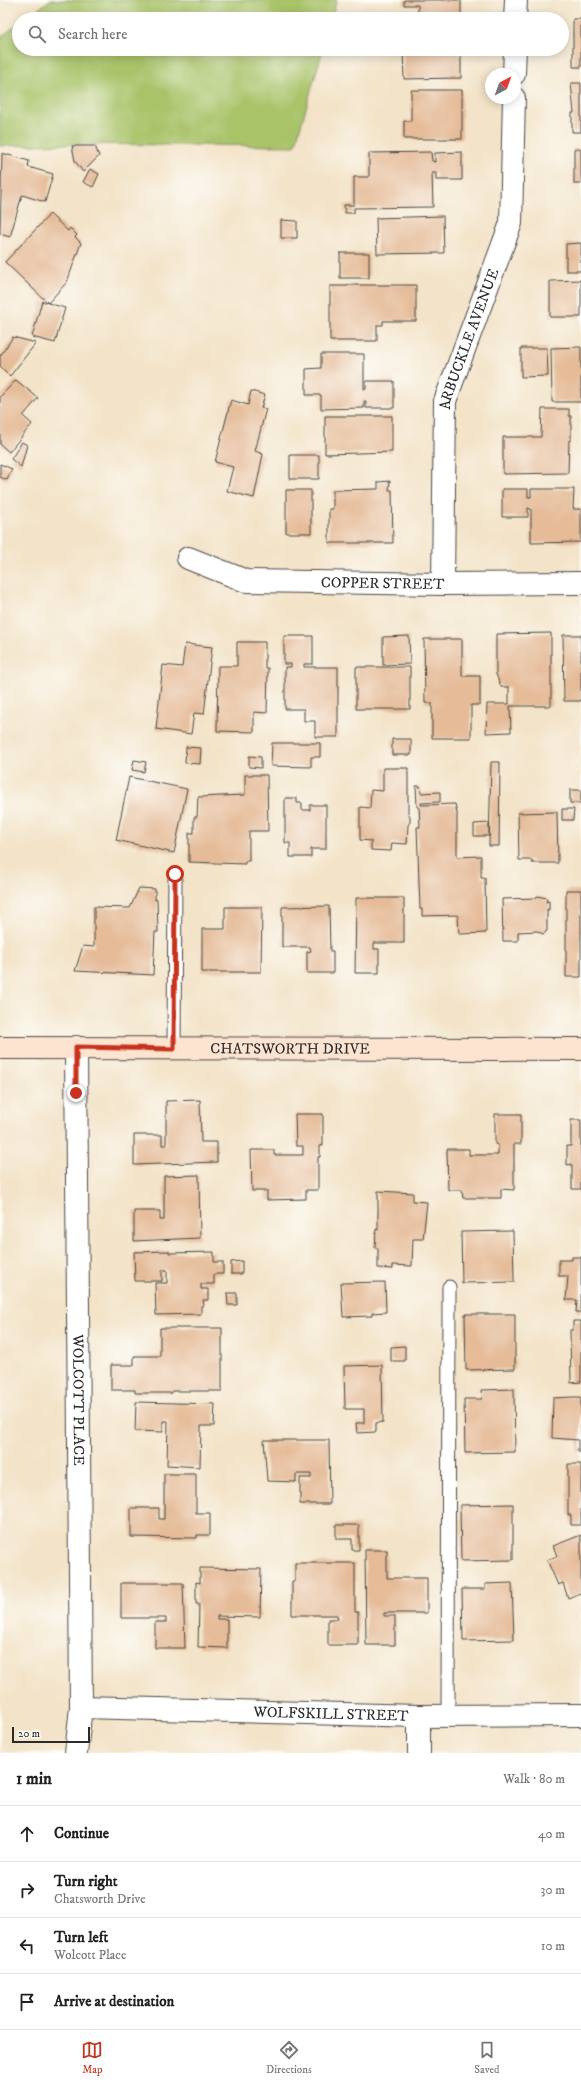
<!DOCTYPE html>
<html lang="en">
<head>
<meta charset="utf-8">
<style>
	body { margin:0; font-family:"IM FELL DW Pica",serif; background:#f6f6f6; color:#202124 }
	.compass { position:absolute; left:485px; top:68px; width:36px; height:36px; border-radius:50%; background:#fff; box-shadow:0 2px 10px #0003; rotate:41deg }
	.scale { position:absolute; left:12px; bottom:10px; width:78px; box-sizing:border-box; padding-left:4px; border:2px solid #2b2b2b; border-top:0; font-size:11px; line-height:14px; white-space:nowrap; color:#2b2b2b; -webkit-text-stroke:3px #fdfcf7; paint-order:stroke }
	.stop { position:absolute; width:12px; height:12px; margin:-9px; border:3px solid #c8321e; border-radius:50%; background:#fff }
	.stop.end { background:#c8321e; border-color:#fff; box-shadow:0 1px 4px #0008 }
	.list { margin:0; padding:0; list-style:none }
	h2 { display:flex; justify-content:space-between; align-items:center; height:52px; margin:0; padding:0 16px; font-size:17px }
	h2 small { font-size:13px; font-weight:400; color:#757577 }
	.list li { display:grid; grid-template-columns:26px 1fr auto; gap:12px; align-items:center; box-sizing:border-box; height:56px; padding:0 16px; border-top:1px solid #e0e0e0 }
	.list b { display:block; font-size:15px; white-space:nowrap }
	.list p { margin:0; font-size:13px; white-space:nowrap; color:#757577 }
	.list em { font-size:13px; font-style:normal; color:#757577 }
	.icon { flex:none; width:22px; height:22px; fill:none; stroke:currentColor; stroke-width:2; stroke-linecap:round; stroke-linejoin:round }
	.map { position:relative; flex:none; width:581px; height:1753px; overflow:hidden }
	.search { position:absolute; background:#fff; box-shadow:0 2px 10px #0003; left:12px; right:12px; top:12px; height:44px; display:flex; align-items:center; gap:10px; box-sizing:border-box; padding:0 14px; border-radius:22px; color:#757577; font-size:15px }
	.sheet { height:276px; background:#fff }
	nav { display:flex; justify-content:space-around; align-items:center; box-sizing:border-box; height:56px; border-top:1px solid #e0e0e0; background:#fff; font-size:11px; color:#757577 }
	nav a { display:grid; justify-items:center; gap:2px }
	nav .on { color:#c8321e }
	.map>svg:first-child { display:block }
	.green { fill:#a9c369; stroke:#6a774a }
	.building { fill:#e5bb98 }
	.lines { fill:none; stroke-linecap:round; stroke-linejoin:round }
	.service-casing { stroke:#494743; stroke-width:15 }
	.minor-casing { stroke:#494743; stroke-width:24 }
	.secondary-casing { stroke:#494743; stroke-width:24 }
	.service { stroke:#fff; stroke-width:13 }
	.minor { stroke:#fff; stroke-width:22 }
	.secondary { stroke:#fde4d1; stroke-width:22 }
	.route { stroke:#c8321e; stroke-width:5 }
	.labels { text-anchor:middle; dominant-baseline:central; stroke-width:3.5; stroke-linejoin:round; paint-order:stroke }
	.street-label { font-size:15px; fill:#2b2b2b; stroke:#fdfcf7 }
</style>
</head>
<body>
<div class="map">
<svg width="581" height="1753" viewBox="0 0 581 1753">
	<rect width="100%" height="100%" fill="#fdfcf7"/>
	<filter id="ink" filterUnits="userSpaceOnUse"><feTurbulence type="fractalNoise" baseFrequency=".025" numOctaves="2"/><feDisplacementMap in="SourceGraphic" scale="8" xChannelSelector="R" yChannelSelector="G"/><feConvolveMatrix kernelMatrix="1 2 1 2 8 2 1 2 1" color-interpolation-filters="sRGB"/></filter>
	<filter id="wash" filterUnits="userSpaceOnUse"><feTurbulence type="fractalNoise" baseFrequency=".012" numOctaves="4" result="noise"/><feDisplacementMap in="SourceGraphic" scale="16" xChannelSelector="R" yChannelSelector="G"/><feGaussianBlur stdDeviation="0.9" result="paint"/><feColorMatrix in="noise" values="0 0 0 0 0 0 0 0 0 0 0 0 0 0 0 0 0 1.4 0 .05"/><feComposite in="paint" operator="in"/></filter>
	<g filter="url(#wash)">
		<rect width="100%" height="100%" fill="#f3e3c8"/>
		<path class="green" d="M50,0H337L331,19H25Z
			M19,23V49H323L295,146L72,144L0,146V38Z"/>
		<g id="blocks">
			<path class="building" d="M404,0H461V19H418V5H404Z
				M573,19H581V67H573Z
				M403,49H461V78L404,79Z
				M571,83H581V132H572V113H574Z
				M411,90H462V139H404V121H411Z
				M72,146H95L99,156L83,172L75,161Z
				M574,149H581V184H574Z
				M431,152L432,161L435,162V153L462,152V180H436V173H432L433,207L354,208V213H345L344,205H354V177H369V153Z
				M2,153L29,161L28,167L53,174L45,202L22,195L10,237L0,234Z
				M90,169L99,174L93,187L83,182Z
				M50,214L68,231L70,228L77,235L75,237L81,243L67,282L48,303L65,308L55,343L32,337L42,301L48,303L5,262Z
				M443,216L444,253L377,254L376,218Z
				M281,220L297,221V238H281Z
				M581,243V271H566V244Z
				M340,253H369V278H340Z
				M581,280V317H550V281Z
				M348,285H416V321H383V325H377V341H330V286H348Z
				M13,337L36,343L10,376L0,366V356Z
				M581,347V402H552L551,348Z
				M521,348H547L548,376L521,377Z
				M321,354H364V389H366V381H394V408H366V401H364V408L321,409V395H306V369L321,368Z
				M16,380L38,398L23,416L32,424L9,452L0,444V397Z
				M251,391L265,395L261,408L266,409L255,451L263,454L254,498L227,491L233,467L215,462L231,400L248,405Z
				M542,409H569V416H571V440H569L568,473L503,474V437H541Z
				M325,416H392V452L325,454Z
				M22,442L27,445L21,467L11,459Z
				M290,455H319V479H290Z
				M0,464L12,469L7,480L0,477Z
				M390,481L389,490H392L393,543H329V509H333V490L378,489V482Z
				M502,489H528V497H531V489H574L573,509H581V542L531,543V509L528,508V517H502Z
				M286,490H311V533H286Z
				M551,633V706H510L511,732L486,733L487,704H509V687H501L496,674V634Z
				M563,635H581V701H564Z
				M284,636H313V664H304V667H338V737H315V721H304V709H285V667H291V664H284Z
				M409,636L410,664L383,665V637Z
				M424,639H462V676H480V705H471V738H432V703H425Z
				M237,642H265V668H268L267,713L254,712V732L217,731L218,666H237Z
				M185,644L212,647L204,714L194,713L191,734L156,729L163,665L182,667Z
				M356,667H410V709H356Z
				M392,739H411V755H392Z
				M272,743H320V757H311V767L271,766Z
				M186,747L201,748L200,764L185,763Z
				M249,756L261,757V768L249,767Z
				M134,760L146,762L144,772L132,770Z
				M491,762H500L499,846H489Z
				M383,768H408V813L410,816V822L408,825L407,844L392,843L391,851L371,850V841L360,840V807L370,808L371,790L383,791Z
				M245,775H267L268,831H249V861H245V864L189,862V833H194V817H197L198,797L245,795Z
				M129,777L187,789L174,853L116,840Z
				M416,786H420L421,793L440,792V802L421,803V805L455,804L457,813V857L481,856V878H485L486,933L459,934L458,915L422,916V909H420L417,827H420L419,807H417Z
				M570,790H581V803H570Z
				M285,798H297V803H302V810H310V805H326V849H311V857H290V843H285Z
				M562,809H574L573,820H562Z
				M557,812L558,863H532V860H519L518,813Z
				M489,823V836H474V824Z
				M139,888L155,889V900L157,899L158,932H155L153,975L75,971L83,946L94,947V907L130,908Z
				M566,890H581V977H566Z
				M537,896L547,898L546,902L549,901V910L547,909V931L543,934L537,931L518,932V941H503L502,899L537,898Z
				M356,898H404V943H374V949H379V973H355Z
				M329,906L330,951H333V973H307V952L311,951L310,947H282V907Z
				M225,907H262L261,972H202V929H225Z
				M200,1100L201,1142H217V1162L134,1165V1135H162V1145H166V1101Z
				M295,1114H323V1145L320,1146V1157H318V1190H306V1199L267,1200V1191H252L251,1150H274V1155H303V1146H296Z
				M495,1114H521V1144H514V1190L501,1189V1198H463L462,1190H448L447,1149H469V1155H498V1145L495,1144Z
				M571,1120H581V1189H572V1164L567,1165V1146H571Z
				M199,1175L200,1238L134,1241V1211H160V1220H164V1176Z
				M378,1191L413,1193V1201L427,1202L423,1239H413L412,1266L393,1265V1269L378,1268V1248H375L376,1229L378,1230Z
				M513,1231L514,1282L462,1283L461,1232Z
				M169,1251V1253L214,1252V1262H223V1274H214V1284H201V1289H208V1300H203L204,1305L201,1306V1314L156,1315L155,1283H167V1270H162V1281H135L134,1252Z
				M572,1257H581V1312H576L577,1300H566L568,1276H559V1260H572Z
				M242,1261V1274H231V1262Z
				M385,1282L386,1312L372,1313V1316L343,1317L341,1283Z
				M227,1293H237V1305H228Z
				M465,1314H515V1369L466,1370Z
				M573,1321H581V1382L571,1383L570,1330H573Z
				M160,1328H222V1391H172V1393H135V1390H111V1365H134V1356H160Z
				M405,1346V1361H391V1347Z
				M382,1365L383,1422L376,1423V1432L357,1433L356,1423H364V1409H345L344,1366Z
				M514,1389L515,1452L465,1453L464,1399H482L481,1390Z
				M573,1397H581V1452H578V1440L552,1438L553,1398Z
				M136,1402L215,1404L214,1426H201L200,1467L167,1465L168,1421H163V1432L135,1431Z
				M264,1440H329L330,1504H300V1478H311V1474H296V1482L267,1481Z
				M568,1464H581V1525H571V1515H568Z
				M164,1474H196V1513H210V1535H197V1538L131,1537V1508H159V1519H164Z
				M513,1504V1560L461,1561L460,1505Z
				M336,1525H359V1550H352V1539H336Z
				M581,1535V1593L568,1598L563,1583L558,1585L547,1560L557,1556L553,1546Z
				M365,1550H387V1578H427V1613H384V1616H395V1645H366Z
				M295,1563H355V1612H358V1645H328V1619H338L337,1615H292V1581H295Z
				M200,1568L261,1569L260,1617L217,1616V1619H227V1648L198,1647L199,1604H196V1582L200,1583Z
				M121,1583H183L185,1648H155V1622H166V1618H121Z
				M512,1583L514,1640L463,1641L462,1589H485V1584Z"/>
		</g>
	</g>
	<g filter="url(#ink)">
		<use href="#blocks" fill-opacity="0" stroke="#494743" stroke-width="1"/>
		<g class="lines">
			<defs>
				<path id="service" d="M174,1049L175,874
					M448,1716L449,1287"/>
				<g id="minor">
					<path d="M515,19L516,0"/>
					<path d="M514,74L515,49"/>
					<path id="s1" d="M188,558L246,581L443,584L581,583"/>
					<path id="s2" d="M443,584L445,401L511,223L514,98"/>
					<path id="s3" d="M76,1047L81,1707L76,1753"/>
					<path id="s4" d="M81,1707L419,1716L581,1715"/>
					<path d="M419,1716V1753"/>
				</g>
				<g id="secondary">
					<path id="s5" d="M0,1048L581,1049"/>
				</g>
			</defs>
			<use href="#service" class="service-casing"/>
			<use href="#minor" class="minor-casing"/>
			<use href="#secondary" class="secondary-casing"/>
			<use href="#service" class="service"/>
			<use href="#minor" class="minor"/>
			<use href="#secondary" class="secondary"/>
		</g>
	</g>
	<g class="lines" filter="url(#ink)">
		<path class="route" d="M76,1093V1047L174,1049L175,874"/>
	</g>
	<g class="labels">
		<g class="street-label">
			<text stroke="none"><textPath href="#s2" startOffset="249">ARBUCKLE AVENUE</textPath></text>
			<text stroke="none"><textPath href="#s1" startOffset="199">COPPER STREET</textPath></text>
			<text stroke="none"><textPath href="#s5" startOffset="290">CHATSWORTH DRIVE</textPath></text>
			<text stroke="none"><textPath href="#s3" startOffset="353">WOLCOTT PLACE</textPath></text>
			<text stroke="none"><textPath href="#s4" startOffset="250">WOLFSKILL STREET</textPath></text>
		</g>
	</g>
</svg>
<svg class="compass" viewBox="-18 -18 36 36"><path d="M0-13l5 13h-10z" fill="#e53935"/><path d="M0 13l5-13h-10z" fill="#757577"/></svg>
<div class="scale">20 m</div>
<div class="stop" style="left:175px;top:874px"></div>
<div class="stop end" style="left:76px;top:1093px"></div>
<div class="search"><svg class="icon" aria-label="search" viewBox="0 0 24 24"><circle cx="10" cy="10" r="6"/><path d="M15 15l6 6"/></svg>Search here</div>
</div>
<section class="sheet">
<h2>1 min<small>Walk · 80 m</small></h2>
<ul class="list">
<li><svg class="icon" aria-label="ahead" viewBox="0 0 24 24"><path d="M12 20V5M6 11l6-6 6 6"/></svg><div><b>Continue</b></div><em>40 m</em></li>
<li><svg class="icon" aria-label="right" viewBox="0 0 24 24"><path d="M7 20v-9h11M14 6l5 5-5 5"/></svg><div><b>Turn right</b><p>Chatsworth Drive</p></div><em>30 m</em></li>
<li><svg class="icon" aria-label="left" viewBox="0 0 24 24"><path d="M17 20v-9H6M10 6l-5 5 5 5"/></svg><div><b>Turn left</b><p>Wolcott Place</p></div><em>10 m</em></li>
<li><svg class="icon" aria-label="arrive" viewBox="0 0 24 24"><path d="M6 21V4h12l-3 4 3 4H6"/></svg><div><b>Arrive at destination</b></div></li>
</ul>
</section>
<nav>
<a class="on"><svg class="icon" aria-label="map" viewBox="0 0 24 24"><path d="M3 6l6-2 6 2 6-2v14l-6 2-6-2-6 2zM9 4v14M15 6v14"/></svg>Map</a>
<a><svg class="icon" aria-label="directions" viewBox="0 0 24 24"><path d="M12 3l9 9-9 9-9-9zM9 14v-3h6M13 9l2 2-2 2"/></svg>Directions</a>
<a><svg class="icon" aria-label="saved" viewBox="0 0 24 24"><path d="M7 4h10v16l-5-4-5 4z"/></svg>Saved</a>
</nav>
</body>
</html>
